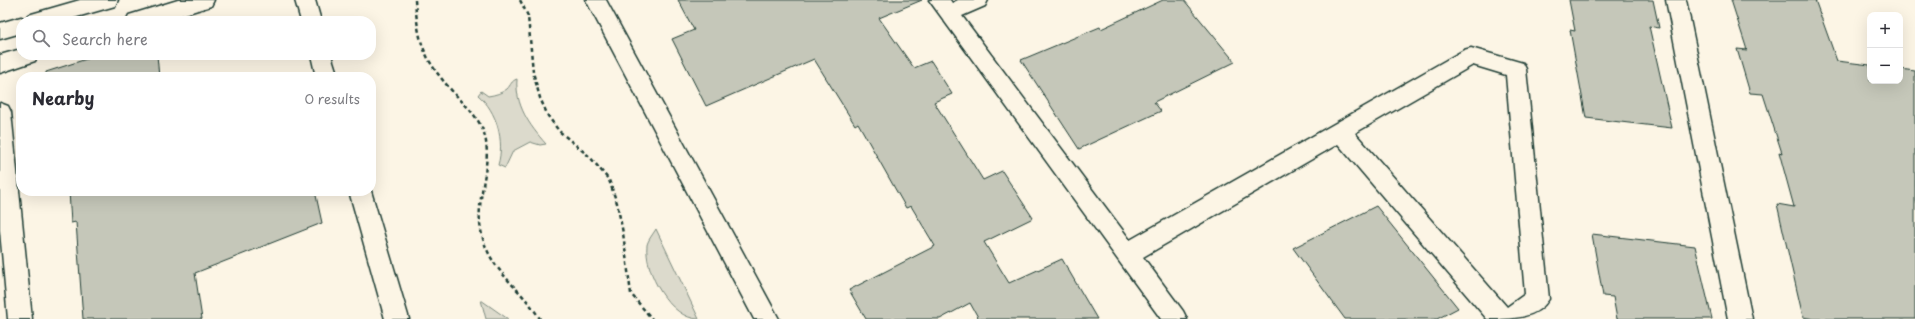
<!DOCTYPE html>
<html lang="en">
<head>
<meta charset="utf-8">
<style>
	body { margin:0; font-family:"Playpen Sans",sans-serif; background:#f2f2f3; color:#2b2b33 }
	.controls { position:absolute; right:12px; top:12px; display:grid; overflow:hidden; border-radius:8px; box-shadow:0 4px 16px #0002 }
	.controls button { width:36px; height:36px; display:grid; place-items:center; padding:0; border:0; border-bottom:1px solid #e1e1e2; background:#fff; color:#2b2b33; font:20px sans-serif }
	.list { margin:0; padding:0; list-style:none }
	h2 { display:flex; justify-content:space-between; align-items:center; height:52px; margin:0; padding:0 16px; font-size:17px }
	h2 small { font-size:13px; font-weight:400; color:#7c7c81 }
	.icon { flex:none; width:22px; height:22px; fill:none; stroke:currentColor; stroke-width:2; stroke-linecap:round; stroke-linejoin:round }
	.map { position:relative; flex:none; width:1915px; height:319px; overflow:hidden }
	.search { position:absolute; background:#fff; box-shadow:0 4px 16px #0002; left:16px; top:16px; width:360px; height:44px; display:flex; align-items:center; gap:10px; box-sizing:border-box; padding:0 14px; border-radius:16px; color:#7c7c81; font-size:15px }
	.panel { position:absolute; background:#fff; box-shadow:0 4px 16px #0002; left:16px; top:72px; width:360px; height:124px; border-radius:16px }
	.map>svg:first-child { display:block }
	.green { fill:#dcdacc; stroke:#7e8c80 }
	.building { fill:#c5c7b9; stroke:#1f3d34 }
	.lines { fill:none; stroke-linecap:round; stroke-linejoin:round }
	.minor-casing { stroke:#1f3d34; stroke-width:3 }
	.path { stroke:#1f3d34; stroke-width:2.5; stroke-dasharray:4 3; stroke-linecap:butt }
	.minor { fill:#fcf5e5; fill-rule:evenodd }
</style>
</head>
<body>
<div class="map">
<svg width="1915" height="319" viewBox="0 0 1915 319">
	<rect width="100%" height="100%" fill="#fcf5e5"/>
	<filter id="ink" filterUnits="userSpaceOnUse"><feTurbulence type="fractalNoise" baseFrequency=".025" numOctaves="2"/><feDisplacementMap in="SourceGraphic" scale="8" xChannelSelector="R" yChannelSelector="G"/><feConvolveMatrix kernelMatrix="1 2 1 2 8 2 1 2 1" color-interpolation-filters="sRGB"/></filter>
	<g filter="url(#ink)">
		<path class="green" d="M517,79C515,105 529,125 546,144L540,145L530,142L513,151L505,168L498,165C505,141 497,111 478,95L481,91L488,96C495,95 502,93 507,89C511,85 511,81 517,79Z
			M656,229L699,319C670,319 644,272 647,245C648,240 653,234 656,229Z
			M481,300L508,319H486Z"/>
		<path class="building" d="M678,0H922L879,18L914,68L931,61L952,94L934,102L983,180L1002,171L1033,218L984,242L1009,283L1062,259L1097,319H979L970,303L940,319H866L849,290L935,246L911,206L906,208L858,123L855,125L814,59L706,106L672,39L694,30Z
			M1163,0H1184L1235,62L1154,102L1161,111L1079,149L1021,60L1100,27L1101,29Z
			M1569,0H1653L1659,28L1649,26L1672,128L1586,118L1570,30L1575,31Z
			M1731,0H1815L1837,61L1870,65V81H1900V69L1915,71V319H1814L1803,317L1777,204L1794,207L1779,152L1782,153L1763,94L1750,93L1737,49L1747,50Z
			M99,55H157L159,77H46V72Z
			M69,191H315L322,223L195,273L202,319H83L76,222L71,223Z
			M1376,206L1458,308L1437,319H1345L1293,248Z
			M1592,234L1695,246L1712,319H1617L1613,297L1603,296Z"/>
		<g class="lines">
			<defs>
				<path id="minor" d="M80,0H118L115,6L63,21H21V33L0,39V23L21,17L26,19L28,15Z
					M178,0H214L211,6L162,21H126L129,15Z
					M295,0H315L321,21H301Z
					M586,0H606L779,319H754Z
					M929,0H950L952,3L958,0H988L985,6L962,16L1130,240L1464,50L1471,48L1523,63L1526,69L1549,299C1537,319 1511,319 1487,319L1338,144L1143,257L1183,311L1187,319H1161ZM1473,65L1506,75L1525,294L1507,307L1355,133Z
					M1666,0H1686L1752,319H1728Z
					M21,49V55H38L35,61L0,73V55Z
					M311,55H331L338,77H316Z
					M0,103L8,106L11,112L32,319H8L0,230Z
					M349,191H371L409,319H385Z"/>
			</defs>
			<use href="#minor" class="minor-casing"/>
			<path class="path" d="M415,0C418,43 424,60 453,92C465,105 478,116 484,133C493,162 477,194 480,223C485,270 519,284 540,319
				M520,0L528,16L533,72L540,98L548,116L559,131L590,157L609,180L617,203L623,233L631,294L652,319"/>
			<use href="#minor" class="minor"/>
		</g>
	</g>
</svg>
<div class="controls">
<button>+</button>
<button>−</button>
</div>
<div class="search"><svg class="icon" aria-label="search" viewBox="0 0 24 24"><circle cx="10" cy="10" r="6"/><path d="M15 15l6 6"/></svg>Search here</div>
<section class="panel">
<h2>Nearby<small>0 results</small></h2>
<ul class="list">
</ul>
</section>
</div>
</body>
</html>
